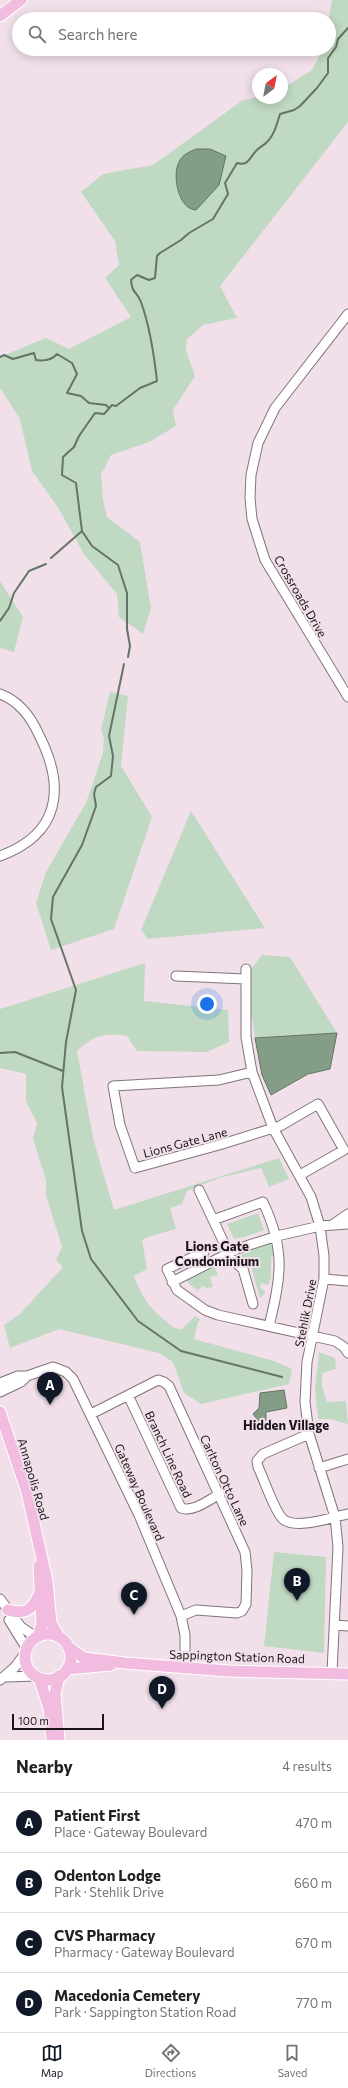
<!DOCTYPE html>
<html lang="en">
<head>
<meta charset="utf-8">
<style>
	body { margin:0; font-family:Commissioner,sans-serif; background:#f2f2f2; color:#202124 }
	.compass { position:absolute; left:252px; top:68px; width:36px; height:36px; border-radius:50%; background:#fff; box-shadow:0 2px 10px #0003; rotate:32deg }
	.scale { position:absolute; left:12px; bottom:10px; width:92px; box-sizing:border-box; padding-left:4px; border:2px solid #1b1519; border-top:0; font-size:11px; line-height:14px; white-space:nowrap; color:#1b1519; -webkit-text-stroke:3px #f1e0ea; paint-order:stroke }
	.you { position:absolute; left:207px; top:1004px; width:14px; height:14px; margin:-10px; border:3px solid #fff; border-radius:50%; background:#1a73e8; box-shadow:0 0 0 6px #1a73e833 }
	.badge { display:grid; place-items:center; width:26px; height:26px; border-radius:50%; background:#111827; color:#fff; font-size:13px; font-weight:700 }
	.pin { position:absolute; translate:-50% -33px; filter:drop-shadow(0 1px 2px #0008) }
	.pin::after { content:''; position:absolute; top:21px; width:14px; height:12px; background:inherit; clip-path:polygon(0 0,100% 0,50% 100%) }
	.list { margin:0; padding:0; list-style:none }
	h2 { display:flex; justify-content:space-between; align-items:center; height:52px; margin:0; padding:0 16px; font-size:17px }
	h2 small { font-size:13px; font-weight:400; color:#757577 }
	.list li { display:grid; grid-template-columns:26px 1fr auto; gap:12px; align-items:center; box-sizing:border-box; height:60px; padding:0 16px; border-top:1px solid #e0e0e0 }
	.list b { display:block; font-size:15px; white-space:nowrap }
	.list p { margin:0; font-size:13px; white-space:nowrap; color:#757577 }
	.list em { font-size:13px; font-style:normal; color:#757577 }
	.icon { flex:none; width:22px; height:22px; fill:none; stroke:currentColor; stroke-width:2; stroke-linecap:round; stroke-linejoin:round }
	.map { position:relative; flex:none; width:348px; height:1740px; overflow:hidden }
	.search { position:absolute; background:#fff; box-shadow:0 2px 10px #0003; left:12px; right:12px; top:12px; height:44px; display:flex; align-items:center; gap:10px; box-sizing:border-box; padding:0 14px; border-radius:22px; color:#757577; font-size:15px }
	.sheet { height:292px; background:#fff }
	nav { display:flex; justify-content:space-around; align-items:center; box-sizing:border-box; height:56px; border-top:1px solid #e0e0e0; background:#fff; font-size:11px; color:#757577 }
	nav a { display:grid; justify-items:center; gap:2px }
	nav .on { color:#111827 }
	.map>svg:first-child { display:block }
	.green { fill:#c0d9c2 }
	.water { fill:#849d86; stroke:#647465 }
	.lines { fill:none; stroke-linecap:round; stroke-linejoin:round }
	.stream { stroke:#647465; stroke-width:2 }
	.minor-casing { stroke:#82737c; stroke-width:11 }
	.major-casing { stroke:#fff; stroke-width:13 }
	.minor { stroke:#fff; stroke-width:9 }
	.major { stroke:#f2bbe0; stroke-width:11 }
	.labels { text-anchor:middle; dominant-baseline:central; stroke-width:4; stroke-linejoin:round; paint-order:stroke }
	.street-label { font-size:12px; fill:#1b1519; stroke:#f1e0ea }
	.neighbourhood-label { font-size:13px; font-weight:bold; fill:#1b1519; stroke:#f1e0ea }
</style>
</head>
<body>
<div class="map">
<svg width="348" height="1740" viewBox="0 0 348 1740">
	<rect width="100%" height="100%" fill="#f1e0ea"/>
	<path class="green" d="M332,0H348V122L220,286L237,318L203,325L187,339L186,351L195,376L173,410L176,426L149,442L111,455L101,475L103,500L107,517L140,542L151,608L143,634L119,617L117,594L84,554L59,509L32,471L20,419L0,388V357L46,338L69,349L131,317L105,278L119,265L115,241L81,192L103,174L153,165L243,100L258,97L282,98V89L312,70L323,49H329V19Z
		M0,581L23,617L14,652L0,648Z
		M110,692L128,696L121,766L152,817L114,929L51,950L36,903L46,872L86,803L103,753L104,738L101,730Z
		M191,811L265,928L148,939L141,930Z
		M262,955L290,957L337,1033L255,1038L250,1001L251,969Z
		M145,963L144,1001L228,1010L229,1042L207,1052L137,1051L127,1036C103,1033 95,1035 77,1051L93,1138L114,1210L279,1158L289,1179L269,1187L261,1168L219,1178L187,1191L182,1204L170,1208L176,1229L148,1237L142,1240L147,1269L134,1276C141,1295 149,1309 166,1321C172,1326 175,1330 182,1329L195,1316L201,1320L198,1322L194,1339L274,1361L292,1369L289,1384L201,1404L184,1393L173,1362L159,1353L59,1329L10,1348L4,1325L19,1315L63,1267L56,1260L62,1247L46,1195V1180L33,1139L37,1123L26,1101V1074L0,1068V1009Z
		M258,1213L264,1230L245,1237L234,1239L227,1224Z
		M272,1243L276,1250L275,1256L271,1257V1278L268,1285L261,1283L260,1288L266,1292L260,1298L251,1266H246L239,1256L259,1246Z
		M214,1265L218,1275L210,1277L213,1287L207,1288L202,1286L198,1291L189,1284L186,1279Z
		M319,1352L335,1358L336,1369L322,1373V1387L327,1402L346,1401L348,1424L330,1419H318L315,1391Z
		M274,1552L326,1557L324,1653L264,1646Z"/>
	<path class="water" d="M196,149H210L226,156L219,185L196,210C178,209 172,175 179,162C182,155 189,152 196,149Z
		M337,1033L330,1069L308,1074L271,1095L262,1075L255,1038Z
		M284,1390L287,1408L266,1412V1420L260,1423L253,1414L259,1408L260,1393Z"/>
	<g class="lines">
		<path class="stream" d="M0,357L4,355L13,359L34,353L36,360C43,361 52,360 57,354L72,363L77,374L67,393L81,396L89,403L106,405L109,408
			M51,558L82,531
			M0,621L9,608L14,593L29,571L46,564
			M128,657L130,646L127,629V593L118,565L92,546L82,531L76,483L62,475L63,457L74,447L79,436L95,413L104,414L112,405L116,406L140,388L157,381C154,354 150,327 141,302C137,291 132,294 131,280L137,275L149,280L155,278L157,256L160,253L181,240L189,233L213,219L228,194L225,183L237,163C249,166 249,158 256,151C259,147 263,146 266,143C274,136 277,124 280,114L294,110L300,106L317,88L328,73V58L336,47L338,39L348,28
			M124,664L109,736L113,756L111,776L96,787L94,794L96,806L82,845L53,897L51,919L76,990L66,1042L62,1087L82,1231L91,1259L138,1321L181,1351L282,1377
			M0,1053L15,1052L63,1071"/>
		<defs>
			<path id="minor" d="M348,314L275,408L258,443L251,475L250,498L252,519L265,560L348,697
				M0,694C19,701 31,717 39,735C66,788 60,834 0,856
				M246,969V1037L252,1072L273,1128L311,1197L320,1226L324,1256V1279L307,1362L305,1402L309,1434L335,1517L338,1547L332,1672
				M176,976L245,979
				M252,1072L219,1080L113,1086L120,1125L135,1168L219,1145L280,1126L318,1104L344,1150L300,1175
				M199,1190L223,1241L227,1255L243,1269L253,1304
				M213,1220L263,1202C286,1251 281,1276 269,1326
				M332,1225L348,1214
				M204,1252L167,1269L177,1290L205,1310L218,1315L335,1341L344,1347L348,1353
				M324,1279L348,1281
				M172,1282L237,1249L277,1236L320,1226L348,1224
				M0,1383L18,1376H27L53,1367L66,1372L73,1379L139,1515L181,1616L185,1635V1668
				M0,1392L21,1382L27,1376
				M128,1395L181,1508C193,1513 210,1499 220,1494
				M91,1414L158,1380L164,1382L169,1386L245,1552L247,1570L246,1604L242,1611L237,1613L196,1610L181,1616
				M309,1434L263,1454L257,1461L258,1467C264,1479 274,1510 282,1518C293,1531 333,1517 348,1514
				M319,1468L348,1459
				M0,1599L21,1627L36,1637
				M9,1620L27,1649
				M335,1625L348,1626
				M6,1677L36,1676
				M0,1680L15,1667L26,1652"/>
			<path id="major" d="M0,16L21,0
				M0,1412L27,1492L47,1581L51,1623L59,1637
				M8,1610C25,1615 32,1610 39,1595
				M25 1657a23 23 0 1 1 46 0a23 23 0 1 1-46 0Z
				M38,1636L42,1624L39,1566
				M68,1647L84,1658L125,1663L228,1671L348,1674
				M67,1669L111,1665
				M39,1678L49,1708L52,1740
				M59,1740L55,1694L59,1676"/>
		</defs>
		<use href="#minor" class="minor-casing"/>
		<use href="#major" class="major-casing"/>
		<use href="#minor" class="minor"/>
		<use href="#major" class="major"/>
	</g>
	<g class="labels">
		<g class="street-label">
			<text transform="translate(301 596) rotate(60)">Crossroads Drive</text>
			<text transform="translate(185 1142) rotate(-15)">Lions Gate Lane</text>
			<text transform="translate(305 1313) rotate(-79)">Stehlik Drive</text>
			<text transform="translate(169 1454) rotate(65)">Branch Line Road</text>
			<text transform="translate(34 1479) rotate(74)">Annapolis Road</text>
			<text transform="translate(225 1480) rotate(65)">Carlton Otto Lane</text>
			<text transform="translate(140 1492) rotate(66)">Gateway Boulevard</text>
			<text transform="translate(237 1656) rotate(2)">Sappington Station Road</text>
		</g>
		<g class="neighbourhood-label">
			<text x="217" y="1246">Lions Gate<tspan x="217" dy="15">Condominium</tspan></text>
			<text x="286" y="1425">Hidden Village</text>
		</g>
	</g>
</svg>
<svg class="compass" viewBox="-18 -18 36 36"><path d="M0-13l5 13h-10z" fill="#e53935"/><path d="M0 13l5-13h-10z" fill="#757577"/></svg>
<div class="scale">100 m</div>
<div class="you"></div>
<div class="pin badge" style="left:50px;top:1405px">A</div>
<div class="pin badge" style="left:297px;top:1601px">B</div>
<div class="pin badge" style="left:134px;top:1615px">C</div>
<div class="pin badge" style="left:162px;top:1709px">D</div>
<div class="search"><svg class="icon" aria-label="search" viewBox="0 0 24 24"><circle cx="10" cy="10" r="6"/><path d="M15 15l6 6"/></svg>Search here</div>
</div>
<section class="sheet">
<h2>Nearby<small>4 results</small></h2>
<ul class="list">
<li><span class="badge">A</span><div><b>Patient First</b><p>Place · Gateway Boulevard</p></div><em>470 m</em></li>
<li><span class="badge">B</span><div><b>Odenton Lodge</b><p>Park · Stehlik Drive</p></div><em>660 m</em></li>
<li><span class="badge">C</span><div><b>CVS Pharmacy</b><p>Pharmacy · Gateway Boulevard</p></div><em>670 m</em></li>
<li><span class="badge">D</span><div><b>Macedonia Cemetery</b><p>Park · Sappington Station Road</p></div><em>770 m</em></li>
</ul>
</section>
<nav>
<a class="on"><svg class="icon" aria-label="map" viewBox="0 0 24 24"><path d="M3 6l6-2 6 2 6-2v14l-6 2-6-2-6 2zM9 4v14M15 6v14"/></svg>Map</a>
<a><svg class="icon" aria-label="directions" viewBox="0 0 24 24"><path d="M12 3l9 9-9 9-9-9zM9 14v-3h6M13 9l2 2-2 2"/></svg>Directions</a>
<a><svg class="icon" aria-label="saved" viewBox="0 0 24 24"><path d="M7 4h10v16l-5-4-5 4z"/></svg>Saved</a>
</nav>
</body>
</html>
